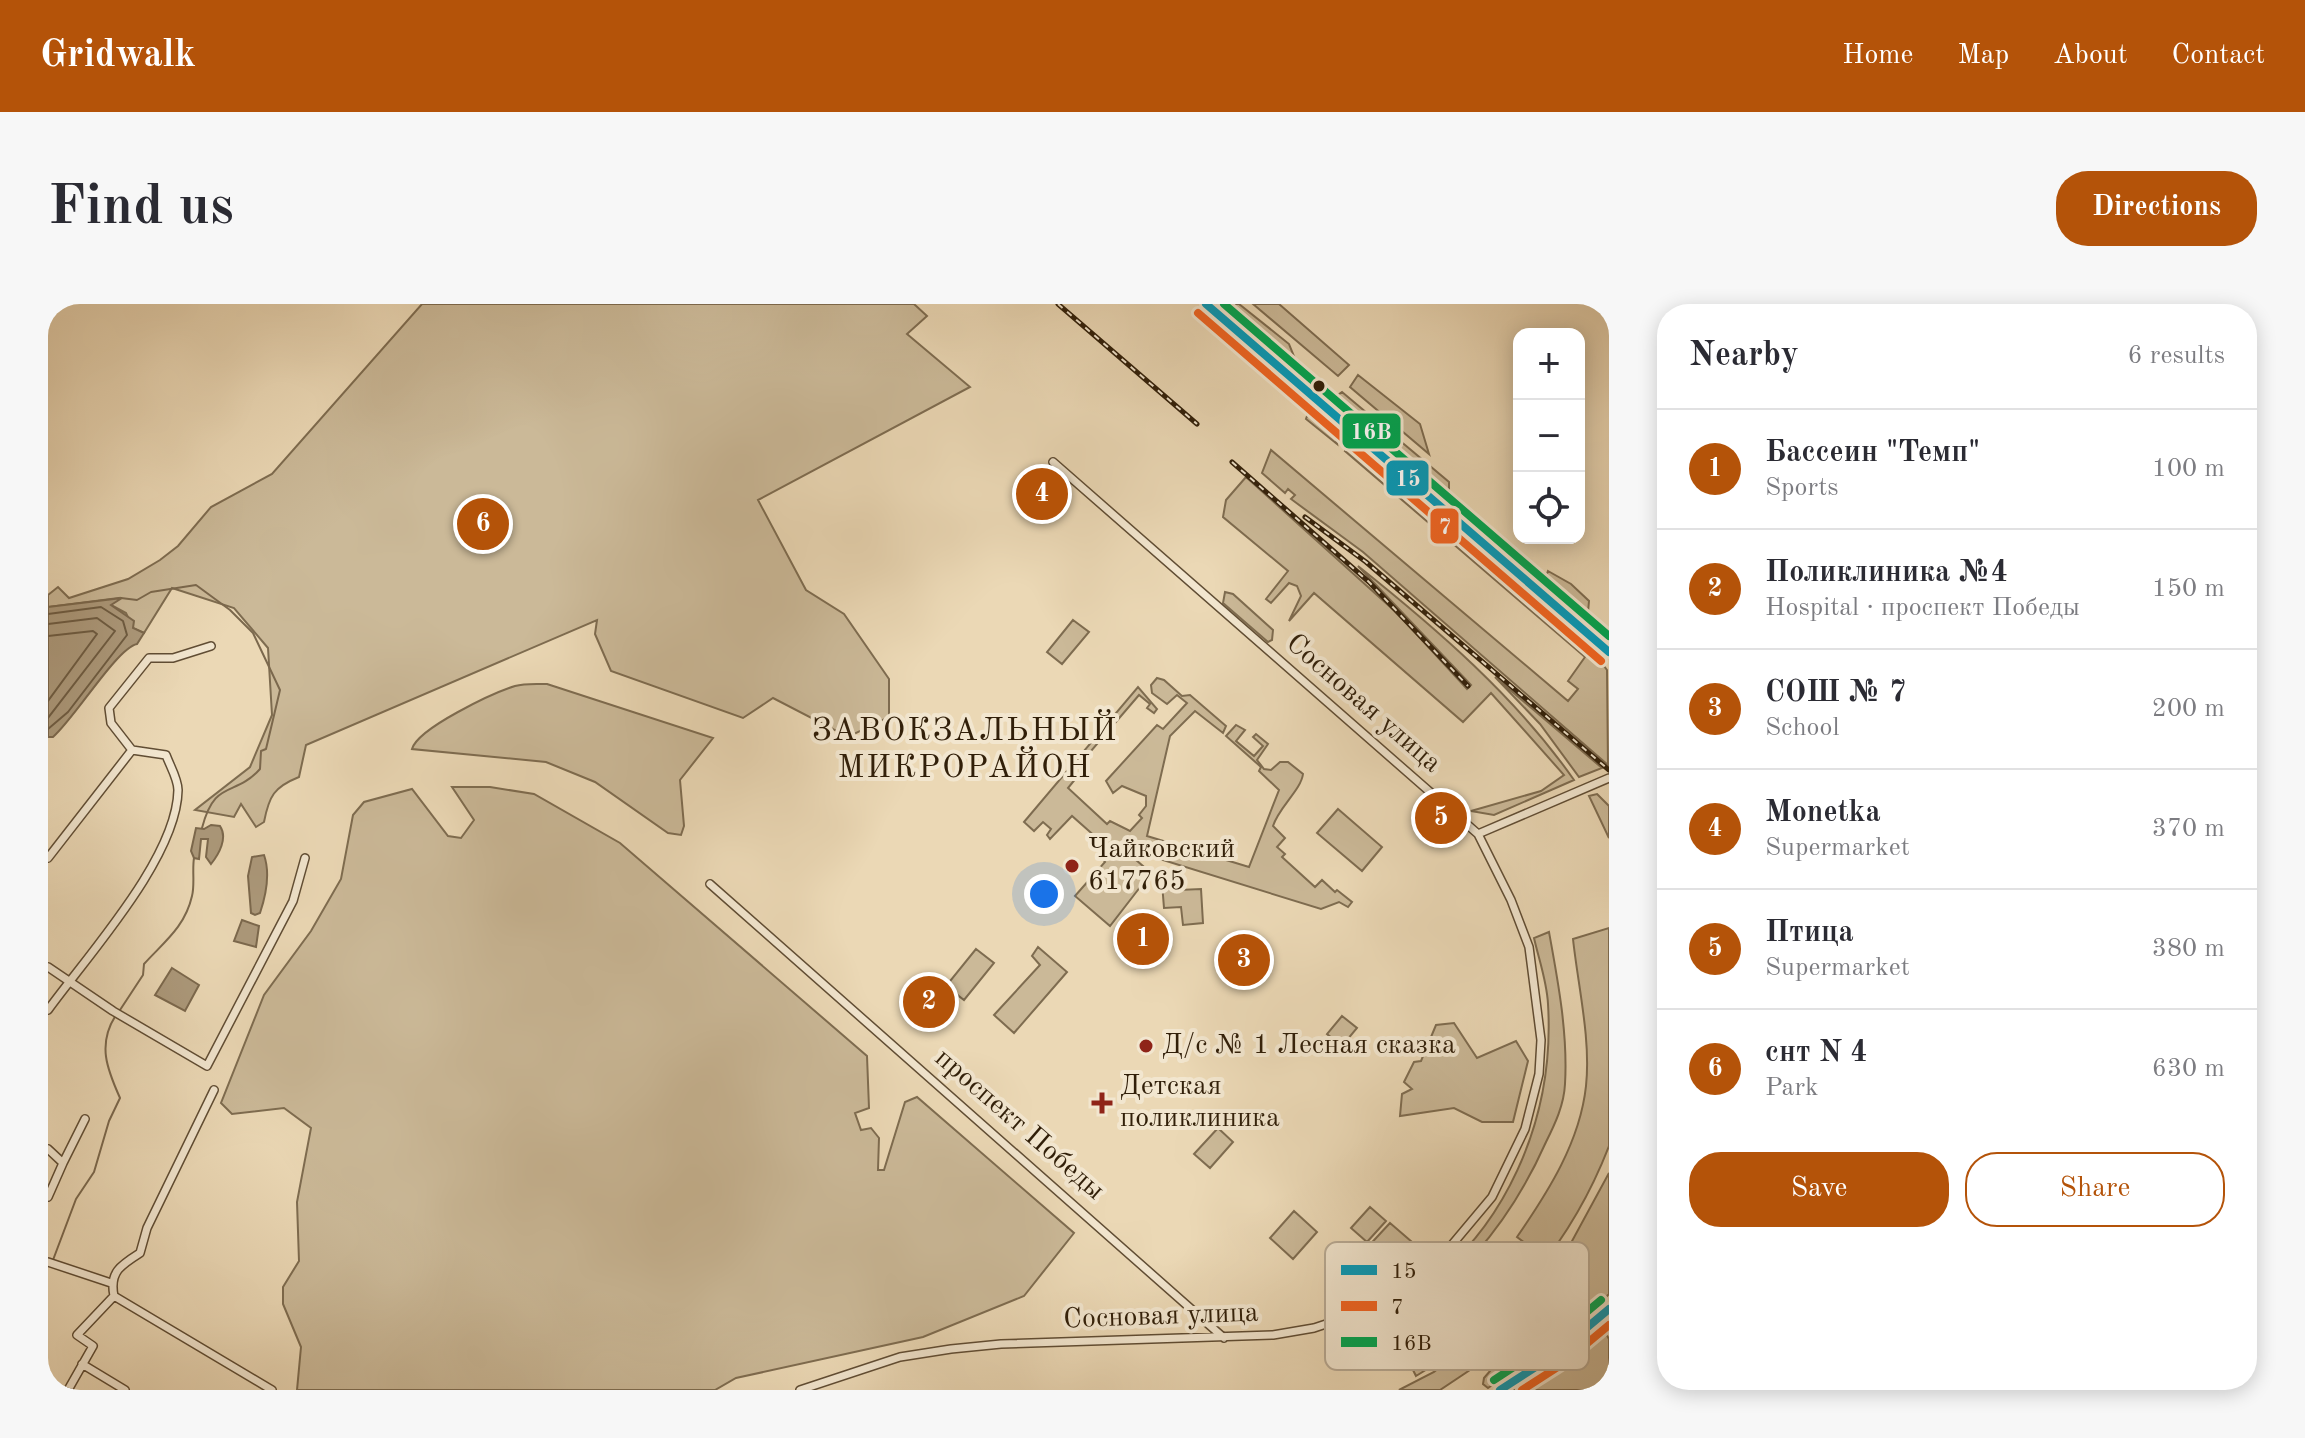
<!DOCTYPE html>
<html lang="en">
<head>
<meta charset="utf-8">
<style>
	body { margin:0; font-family:"Old Standard TT",serif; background:#f7f7f7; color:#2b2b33 }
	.controls { position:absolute; right:24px; top:24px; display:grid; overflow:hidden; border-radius:16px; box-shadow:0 4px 20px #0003 }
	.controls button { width:72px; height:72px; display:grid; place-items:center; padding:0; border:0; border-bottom:2px solid #e1e1e2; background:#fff; color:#2b2b33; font:40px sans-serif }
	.you { position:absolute; left:996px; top:590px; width:28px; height:28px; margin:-20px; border:6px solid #fff; border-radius:50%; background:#1a73e8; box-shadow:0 0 0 12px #1a73e833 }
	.badge { display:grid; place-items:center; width:52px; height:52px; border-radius:50%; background:#b45309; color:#fff; font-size:26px; font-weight:700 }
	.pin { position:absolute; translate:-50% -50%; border:4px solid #fff; box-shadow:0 2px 8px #0006 }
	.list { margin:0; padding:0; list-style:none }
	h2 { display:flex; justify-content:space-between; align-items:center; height:104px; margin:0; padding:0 32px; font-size:34px }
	h2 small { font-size:26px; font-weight:400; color:#7c7c81 }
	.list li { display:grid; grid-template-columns:52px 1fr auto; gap:24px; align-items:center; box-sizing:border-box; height:120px; padding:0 32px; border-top:2px solid #e1e1e2 }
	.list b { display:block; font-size:30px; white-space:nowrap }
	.list p { margin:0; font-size:26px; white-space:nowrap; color:#7c7c81 }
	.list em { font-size:26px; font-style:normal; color:#7c7c81 }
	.actions { display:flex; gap:16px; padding:24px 32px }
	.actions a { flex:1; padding:18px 0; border:2px solid #b45309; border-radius:32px; text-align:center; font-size:28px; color:#b45309 }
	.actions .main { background:#b45309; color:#fff }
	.icon { flex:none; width:44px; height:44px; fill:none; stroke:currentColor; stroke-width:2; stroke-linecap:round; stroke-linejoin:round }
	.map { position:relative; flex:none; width:1561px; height:1086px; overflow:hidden; border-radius:32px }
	header { display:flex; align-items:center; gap:48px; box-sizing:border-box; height:112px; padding:0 40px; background:#b45309; color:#fff }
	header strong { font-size:38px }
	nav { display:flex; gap:44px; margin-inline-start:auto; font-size:28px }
	.intro { display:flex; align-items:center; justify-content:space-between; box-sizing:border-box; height:192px; padding:0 48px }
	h1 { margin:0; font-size:56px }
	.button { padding:20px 36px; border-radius:32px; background:#b45309; color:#fff; font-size:28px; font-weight:700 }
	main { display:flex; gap:48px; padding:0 48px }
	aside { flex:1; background:#fff; border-radius:32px; box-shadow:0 4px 20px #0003 }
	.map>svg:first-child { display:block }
	.green { fill:#cbb998; stroke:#7e6c50; stroke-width:2 }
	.water { fill:#ac997b; stroke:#7b684d; stroke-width:2 }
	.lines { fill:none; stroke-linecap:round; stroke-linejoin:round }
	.shore { stroke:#6e5c42; stroke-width:2 }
	.stream { stroke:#7b684d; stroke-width:2 }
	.minor-casing { stroke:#604d34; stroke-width:10 }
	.major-casing { stroke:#311f09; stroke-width:12 }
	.minor { stroke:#f2e6cf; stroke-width:7 }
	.major { stroke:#ebd8b5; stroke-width:9 }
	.rail-casing { stroke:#311f09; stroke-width:5 }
	.rail { stroke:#f2e6cf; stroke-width:2; stroke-dasharray:6; stroke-linecap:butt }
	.bus-1-casing { stroke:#f2e6cf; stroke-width:14 }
	.bus-2-casing { stroke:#f2e6cf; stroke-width:14 }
	.bus-3-casing { stroke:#f2e6cf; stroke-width:14 }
	.bus-1 { stroke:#059bba; stroke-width:8 }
	.bus-2 { stroke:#f26522; stroke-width:8 }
	.bus-3 { stroke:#00a651; stroke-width:8 }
	.bus-dot { fill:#311f09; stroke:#f2e6cf; stroke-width:3 }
	.poi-dot { fill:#8f2418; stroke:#f2e6cf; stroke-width:3 }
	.labels { text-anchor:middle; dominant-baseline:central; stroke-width:8; stroke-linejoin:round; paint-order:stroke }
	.street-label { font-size:28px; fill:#311f09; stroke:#f2e6cf }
	.poi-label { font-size:28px; fill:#311f09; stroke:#f2e6cf; text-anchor:start }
	.quarter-label { font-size:32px; letter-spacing:2px; fill:#311f09; stroke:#f2e6cf }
	.key { fill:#f2e6cf; stroke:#b8aa94; stroke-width:2 }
	.key-label { font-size:22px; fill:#311f09 }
	.line-badge { stroke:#f2e6cf; stroke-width:3 }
	.badge-label { font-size:22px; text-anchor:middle; font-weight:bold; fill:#fff }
</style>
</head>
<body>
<header>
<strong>Gridwalk</strong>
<nav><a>Home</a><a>Map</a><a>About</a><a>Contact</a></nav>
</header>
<div class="intro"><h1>Find us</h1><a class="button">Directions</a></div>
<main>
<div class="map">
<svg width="1561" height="1086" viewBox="0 0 1561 1086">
	<rect width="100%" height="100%" fill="#ebd8b5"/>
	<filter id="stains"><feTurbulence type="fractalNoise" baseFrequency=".0025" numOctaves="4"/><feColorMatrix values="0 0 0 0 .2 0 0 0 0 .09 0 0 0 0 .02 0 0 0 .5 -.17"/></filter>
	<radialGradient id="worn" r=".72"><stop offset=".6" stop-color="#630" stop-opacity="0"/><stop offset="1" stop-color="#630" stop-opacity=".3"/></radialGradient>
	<path class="green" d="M374,0H866L879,12L859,30L922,83L710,196L758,286L796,310L841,375V413L800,433L725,394L695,414L563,367L547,330L549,316L258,441L251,473C226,483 221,492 216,518L208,523L193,500L186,513L147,506L202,463L224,411L220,344L186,304L124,284L96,329L85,324L78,309L63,301L70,294L0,303V291L10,283L21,294L80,275L112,256L130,242L163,203L224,170Z
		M1168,0H1191L1241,40L1252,67L1234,57Z
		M1205,0H1231L1301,61L1290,72Z
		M1310,71L1372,120L1381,150L1302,83Z
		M1294,88L1401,178V188L1395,195L1288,101L1286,94Z
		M1262,104L1285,122L1289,140L1258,115Z
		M1305,137L1537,337L1559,366L1560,461L1315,248L1243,195L1247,191L1240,185L1237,189L1214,169L1223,146L1520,397L1530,385L1520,377L1537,353L1297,147Z
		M1198,173L1350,310L1419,385L1423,381L1310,262C1389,325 1468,393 1526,476L1446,511L1423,507L1493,487L1516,471L1443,389L1415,418L1266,289L1241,317L1253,292L1249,282L1241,279L1223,299L1218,295L1240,267L1175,213L1178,196Z
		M1428,211L1490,265L1482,271L1422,218Z
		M1500,267L1523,280L1541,297L1540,308L1533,304L1528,310L1495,281Z
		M1177,288L1185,290L1225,326L1224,336L1220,338L1175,299Z
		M1025,316L1041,328L1014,360L999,348Z
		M1447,373L1554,464L1531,473L1492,420Z
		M1109,374L1116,376L1134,392L1142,391L1178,422L1175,429L1147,407L1122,432L1099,532L1201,563L1231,486L1211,467L1213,463L1178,432L1188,421L1197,426L1188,437L1206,452L1215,442L1205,433L1208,430L1220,440L1209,456L1216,465L1223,466L1232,458H1240L1255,470C1253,486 1231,503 1225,522L1237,534L1229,543L1237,550L1234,553L1267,583L1274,576L1287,588L1289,586L1304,598L1300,603L1291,598L1273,605L1073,543L1103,569L1062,622L1027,592L1057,558L1051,550L1058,542L1024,512L1002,535L999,531L1003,525L995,518L986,527L976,518L1090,383L1109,405L1106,409L1099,404L1102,400L1091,391L1025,468L1029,473L1020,484L1059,520L1062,517L1082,527L1094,514L1091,511L1098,502V492L1074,482L1065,489L1058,477L1109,421L1115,425L1139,399L1129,391L1119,400L1104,389L1103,381Z
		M499,380L665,434L632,476L636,522L633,531L620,529L547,478L498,458L364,445C370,424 445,389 467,382C477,379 489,380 499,380Z
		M404,483H442L486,490L572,539L819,752L821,804L807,809L813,826L823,824L831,834L830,866H836L857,798L869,793L1026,929L976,992L875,1033L688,1074L667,1086H249L253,1043L235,1000V983L251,957L249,898L263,824L236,804L184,810L173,799L216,691L263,627L293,575L305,511L316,498L364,485L400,532L413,534L426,516Z
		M1549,490L1561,502V534L1541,492Z
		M1290,505L1334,543L1314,567L1269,529Z
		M1130,578L1131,586L1153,585L1155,619L1135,621L1133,603L1116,604L1114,579Z
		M1561,624V842C1524,938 1457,1019 1368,1072L1358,1052L1413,1020L1490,949L1469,933C1500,888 1532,838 1538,782C1543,735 1530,682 1525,635Z
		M1501,628C1510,677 1520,730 1517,780C1516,801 1507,820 1498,838C1463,917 1404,993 1323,1027L1312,1020C1328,1011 1345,1004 1360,994C1458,931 1507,814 1500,700C1499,678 1491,656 1486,634Z
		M990,643L1019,668L966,729L946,711L992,661L984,652Z
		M928,645L946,659L916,696L898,682Z
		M1294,712L1309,724L1294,742L1279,730Z
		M1406,719L1429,754L1468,737L1480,757L1465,818H1434L1406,804L1352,812L1354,790L1364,785L1356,778L1366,758L1373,757L1388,721Z
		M1170,824L1185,838L1162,864L1146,850Z
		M1561,869V990L1536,1015L1440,1084L1435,1080L1436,1074L1461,1045V1040L1392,1086H1351L1386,1068L1487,988L1517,950Z
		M1322,903L1338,917L1319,938L1303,924Z
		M1246,907L1269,928L1245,955L1222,934Z
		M1342,919L1379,951L1347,976L1316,947Z
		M1553,1021L1561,1035V1086H1454L1530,1040Z"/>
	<path class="water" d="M74,294L63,301L86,317L85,324L96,329L89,340C69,344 27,414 5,433H0V303Z
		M163,521L172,522C180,534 171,550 163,560L158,553L160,535H153L151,555L146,554L143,547L148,524L156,525Z
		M216,551C222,568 218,591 212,609L207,611L203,609L200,572L204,553Z
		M194,616L211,622L208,643L186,637Z
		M124,664L151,681L137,707L107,691Z"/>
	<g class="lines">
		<path class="shore" d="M0,310L53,303L75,317L79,331L20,408L0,425
			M0,320L49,314L67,327L0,414
			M0,332L45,327L49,330L0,397"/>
		<path class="stream" d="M73,294L89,296L103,288L148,281L182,306L205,329L232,386L218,445L213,447L212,465C186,494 167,474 154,524
			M72,706L95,671L96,660C116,638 137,623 144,592C147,581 144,566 146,554
			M5,956L28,895L46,868L61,817L72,794C59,765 49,740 68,711"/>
		<defs>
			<path id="minor" d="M1430,530L1561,474
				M0,554L84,446
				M662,580L1176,1034
				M0,663L65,707L159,762L245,597L257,554
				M0,706C39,652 129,554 130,486C130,475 122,462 118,451L84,446L63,419L61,404L101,354H125L163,342
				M0,845L15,859L37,815
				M0,893L15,859
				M0,958L63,979
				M66,992L224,1086
				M34,1060L77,1086
				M20,1086L45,1042L29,1031L66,992C61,968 73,961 92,949L99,924L166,786
				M752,1086L852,1053L903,1045L953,1040L1225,1031L1266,1024L1311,1009L1348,987L1392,955L1444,893L1477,825L1491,770L1493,736L1481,643L1463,596L1430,530L1005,158"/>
			<path id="major" d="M1158,0L1561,348
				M1452,1086L1505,1052L1561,1005"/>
		</defs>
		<use href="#minor" class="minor-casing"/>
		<use href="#major" class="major-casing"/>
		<use href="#minor" class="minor"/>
		<use href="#major" class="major"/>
		<defs>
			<path id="rail" d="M1010,0L1149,120
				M1184,158L1321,278L1420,382
				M1257,213L1318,258L1561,466"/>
		</defs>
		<use href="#rail" class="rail-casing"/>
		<use href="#rail" class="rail"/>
		<defs>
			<path id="bus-1" d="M1158,0L1561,348
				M1452,1086L1505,1052L1561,1005"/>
			<path id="bus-2" d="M1150,9L1553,357
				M1474,1086L1513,1061L1561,1021"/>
			<path id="bus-3" d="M1176,0L1561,332
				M1446,1076L1498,1042L1553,996"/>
		</defs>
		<use href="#bus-1" class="bus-1-casing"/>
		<use href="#bus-2" class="bus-2-casing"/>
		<use href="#bus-3" class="bus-3-casing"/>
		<use href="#bus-1" class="bus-1"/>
		<use href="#bus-2" class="bus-2"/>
		<use href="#bus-3" class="bus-3"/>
	</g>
	<circle class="bus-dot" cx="1271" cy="82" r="7"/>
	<g class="poi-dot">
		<circle cx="1024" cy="562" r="8"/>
		<circle cx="1098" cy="742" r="8"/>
		<path d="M1050 787h8v8h8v8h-8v8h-8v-8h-8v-8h8z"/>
	</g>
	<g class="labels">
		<g class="street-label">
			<text transform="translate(1315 400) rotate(41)">Сосновая улица</text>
			<text transform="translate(971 821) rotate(41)">проспект Победы</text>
			<text transform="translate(1113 1013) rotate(-2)">Сосновая улица</text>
		</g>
		<g class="poi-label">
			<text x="1040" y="546">Чайковский<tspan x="1040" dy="32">617765</tspan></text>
			<text x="1114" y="742">Д/с № 1 Лесная сказка</text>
			<text x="1072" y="783">Детская<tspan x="1072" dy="32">поликлиника</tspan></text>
		</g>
		<g class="quarter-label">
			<text x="917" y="428">ЗАВОКЗАЛЬНЫЙ<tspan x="917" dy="37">МИКРОРАЙОН</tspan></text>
		</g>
	</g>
	<rect x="1277" y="938" width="264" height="128" rx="12" class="key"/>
	<rect x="1293" y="961" width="36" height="10" fill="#059bba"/>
	<rect x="1293" y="997" width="36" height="10" fill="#f26522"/>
	<rect x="1293" y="1033" width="36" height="10" fill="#00a651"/>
	<g class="key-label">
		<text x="1343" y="974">15</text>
		<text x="1343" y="1010">7</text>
		<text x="1343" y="1046">16В</text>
	</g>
	<g class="line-badge">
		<rect x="1293" y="108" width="61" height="38" rx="8" fill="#00a651"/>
		<rect x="1337" y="155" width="45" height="38" rx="8" fill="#059bba"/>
		<rect x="1381" y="203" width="31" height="38" rx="8" fill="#f26522"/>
	</g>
	<g class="badge-label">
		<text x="1323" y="135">16В</text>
		<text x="1360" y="182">15</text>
		<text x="1397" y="230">7</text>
	</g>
	<rect width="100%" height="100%" filter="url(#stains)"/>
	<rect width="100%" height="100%" fill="url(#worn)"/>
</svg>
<div class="controls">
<button>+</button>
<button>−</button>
<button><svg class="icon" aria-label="locate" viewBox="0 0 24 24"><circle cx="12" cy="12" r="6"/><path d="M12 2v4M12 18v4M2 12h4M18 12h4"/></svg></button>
</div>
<div class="you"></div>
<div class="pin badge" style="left:1095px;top:635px">1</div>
<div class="pin badge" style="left:881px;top:698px">2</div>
<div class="pin badge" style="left:1196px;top:656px">3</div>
<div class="pin badge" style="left:994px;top:190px">4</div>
<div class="pin badge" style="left:1393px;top:514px">5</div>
<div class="pin badge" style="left:435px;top:220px">6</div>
</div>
<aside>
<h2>Nearby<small>6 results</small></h2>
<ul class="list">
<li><span class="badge">1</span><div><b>Бассеин &quot;Темп&quot;</b><p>Sports</p></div><em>100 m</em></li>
<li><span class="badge">2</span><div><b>Поликлиника №4</b><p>Hospital · проспект Победы</p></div><em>150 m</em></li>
<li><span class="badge">3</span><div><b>СОШ № 7</b><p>School</p></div><em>200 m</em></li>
<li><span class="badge">4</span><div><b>Monetka</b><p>Supermarket</p></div><em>370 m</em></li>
<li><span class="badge">5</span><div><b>Птица</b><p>Supermarket</p></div><em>380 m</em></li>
<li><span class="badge">6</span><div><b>снт N 4</b><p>Park</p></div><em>630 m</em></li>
</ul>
<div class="actions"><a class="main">Save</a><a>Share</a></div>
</aside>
</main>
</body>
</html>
